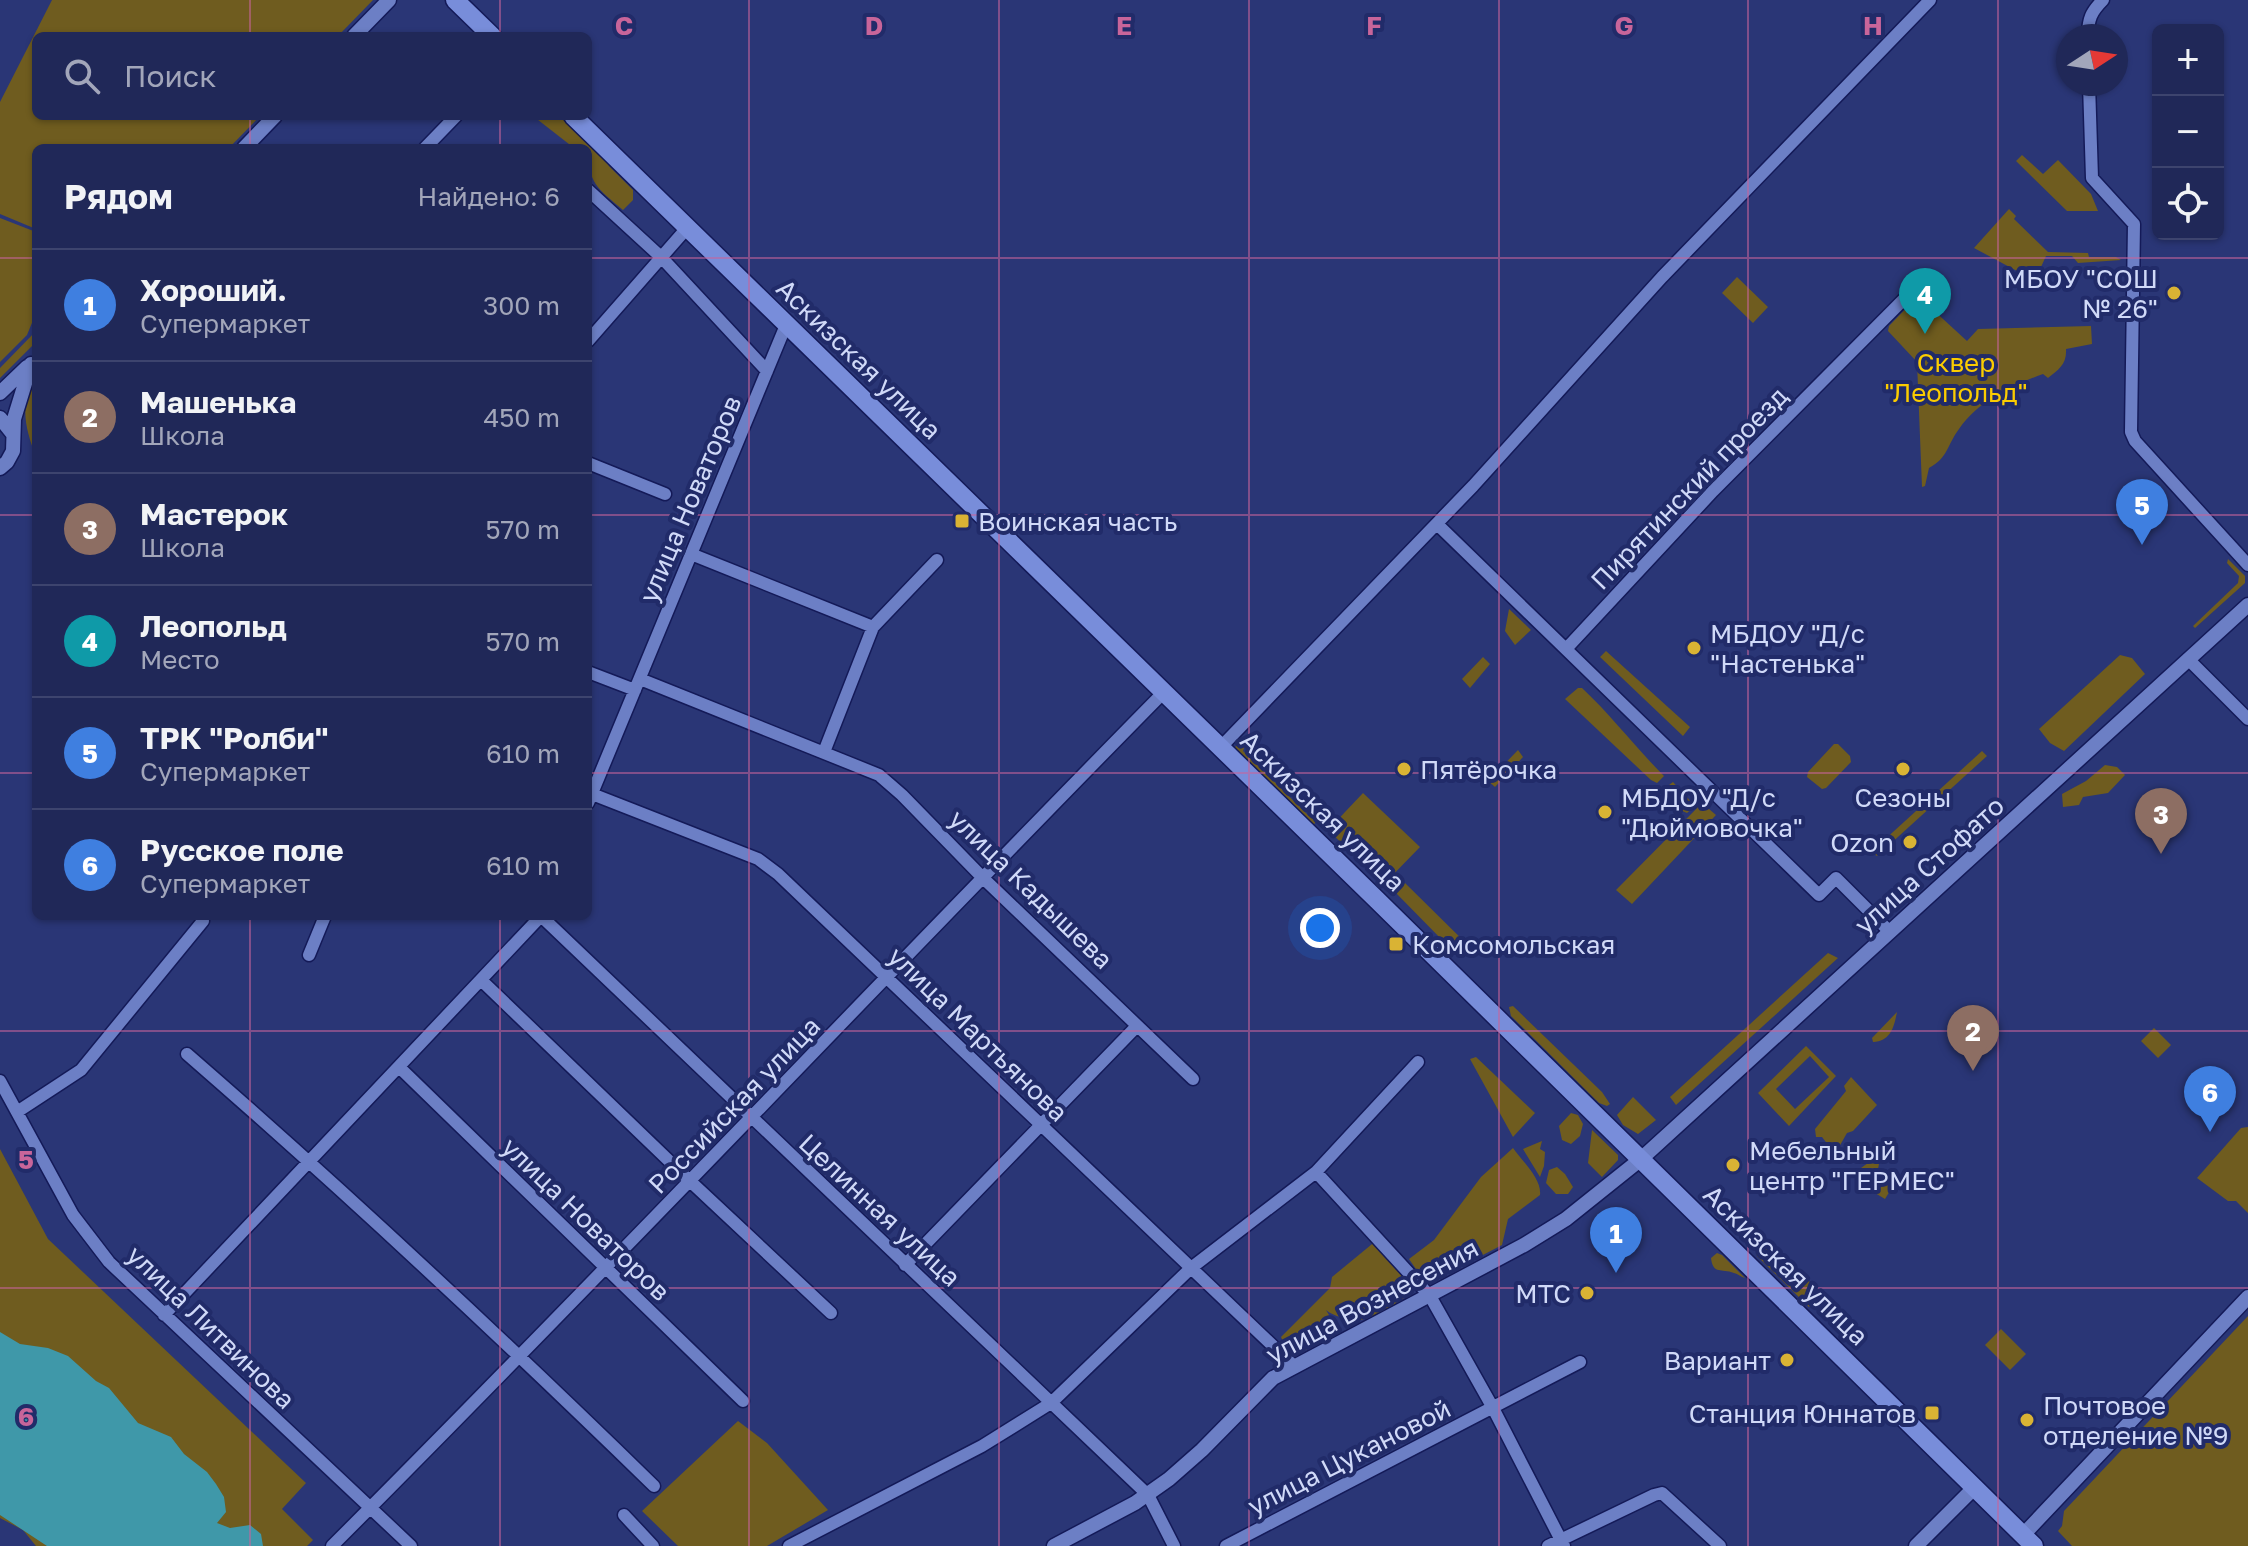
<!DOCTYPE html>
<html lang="ru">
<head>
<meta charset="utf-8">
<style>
	body { margin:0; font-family:"Golos Text",sans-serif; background:#2d3461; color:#f1f3f6 }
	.controls { position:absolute; right:24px; top:24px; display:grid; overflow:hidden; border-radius:12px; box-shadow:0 2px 6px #0004 }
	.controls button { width:72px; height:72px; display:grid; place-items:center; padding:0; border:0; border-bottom:2px solid #3d446e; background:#202858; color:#f1f3f6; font:40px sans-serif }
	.compass { position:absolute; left:2056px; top:24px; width:72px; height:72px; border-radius:50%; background:#202858; box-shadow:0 2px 6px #0004; rotate:78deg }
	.you { position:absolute; left:1320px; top:928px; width:28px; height:28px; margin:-20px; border:6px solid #fff; border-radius:50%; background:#1a73e8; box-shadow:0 0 0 12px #1a73e833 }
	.badge { display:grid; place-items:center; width:52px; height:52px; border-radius:50%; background:#d9b334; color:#fff; font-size:26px; font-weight:700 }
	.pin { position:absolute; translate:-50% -66px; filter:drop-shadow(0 2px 4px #0008) }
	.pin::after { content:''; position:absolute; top:42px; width:28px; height:24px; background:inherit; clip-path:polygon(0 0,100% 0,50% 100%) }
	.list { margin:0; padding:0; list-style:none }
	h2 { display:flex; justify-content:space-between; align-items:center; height:104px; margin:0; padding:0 32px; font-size:34px }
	h2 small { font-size:26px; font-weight:400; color:#a2a6ba }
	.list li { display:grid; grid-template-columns:52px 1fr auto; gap:24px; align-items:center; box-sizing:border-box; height:112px; padding:0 32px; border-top:2px solid #3d446e }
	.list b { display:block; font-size:30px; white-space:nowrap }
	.list p { margin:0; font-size:26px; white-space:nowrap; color:#a2a6ba }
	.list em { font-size:26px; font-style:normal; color:#a2a6ba }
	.icon { flex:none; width:44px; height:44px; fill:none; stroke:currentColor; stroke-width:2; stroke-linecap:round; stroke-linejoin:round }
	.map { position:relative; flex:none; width:2248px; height:1546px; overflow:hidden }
	.search { position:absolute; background:#202858; box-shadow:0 2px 6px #0004; left:32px; top:32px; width:560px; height:88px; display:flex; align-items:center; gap:20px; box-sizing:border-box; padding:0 28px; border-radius:12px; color:#a2a6ba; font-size:30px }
	.panel { position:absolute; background:#202858; box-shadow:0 2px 6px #0004; left:32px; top:144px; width:560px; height:776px; border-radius:12px }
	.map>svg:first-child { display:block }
	.green { fill:#6f5c1f; fill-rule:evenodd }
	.water { fill:#3f98a9 }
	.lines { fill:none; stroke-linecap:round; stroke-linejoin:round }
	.minor-casing { stroke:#141a58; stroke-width:15 }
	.tertiary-casing { stroke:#141a58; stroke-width:17 }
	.primary-casing { stroke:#141a58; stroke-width:21 }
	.minor { stroke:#6c7fc5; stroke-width:12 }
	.tertiary { stroke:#6c7fc5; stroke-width:14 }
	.primary { stroke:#788dda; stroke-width:18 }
	.grid { fill:none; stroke:#c8659a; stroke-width:2; stroke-opacity:0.55 }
	.poi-dot { fill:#d9b334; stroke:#212b69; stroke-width:3 }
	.labels { text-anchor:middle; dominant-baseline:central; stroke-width:8; stroke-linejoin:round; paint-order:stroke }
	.poi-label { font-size:26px; fill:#d0d9f8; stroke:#212b69; text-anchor:start }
	.street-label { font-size:26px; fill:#d0d9f8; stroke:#212b69 }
	.park-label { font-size:26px; fill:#fbcc01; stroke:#212b69 }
	.grid-label { font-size:26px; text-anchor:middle; font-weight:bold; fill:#c8659a; stroke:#212b69; stroke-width:8; stroke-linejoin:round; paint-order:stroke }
</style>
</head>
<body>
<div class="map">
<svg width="2248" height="1546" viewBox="0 0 2248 1546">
	<rect width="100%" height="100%" fill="#2a3676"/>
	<path class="green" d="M52,0H373L338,36H36V116H260L229,148H36V229L0,214V102Z
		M533,116H563L574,130L595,145L609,166L633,190V200L623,210C597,188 588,183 588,148H574Z
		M2022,155L2043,174L2058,160L2091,194L2098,211H2067L2016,161Z
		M2009,209L2016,216L2014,219L2048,252L2088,253L2089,257H2116L2121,260L2078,263L2072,256H2046L2041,267L2017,271L1974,248Z
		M0,218L36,232V313L27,335L0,362Z
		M1737,277L1768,307L1753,323L1722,293Z
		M1918,296L1967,341L1978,329L2091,326L2092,344L2066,349C2067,364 2059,369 2048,378L2043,374C2010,386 1980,400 1959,429C1947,445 1948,458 1929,468L1925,486L1922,487L1917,362L1888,331L1889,326Z
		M36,331V342L0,378V368Z
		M36,379V457C26,430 18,404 36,379Z
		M2228,559L2245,576V583L2195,628L2193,626L2238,583L2239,576L2227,563Z
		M1509,609L1531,630L1515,645L1505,631Z
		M1606,651L1690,727L1683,736L1600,657Z
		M2120,655L2132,658L2145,674L2064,751L2050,743L2039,729Z
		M1483,657L1490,664L1470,688L1462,679Z
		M1578,688H1582C1611,715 1635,747 1664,776L1657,783L1651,780L1565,699Z
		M1243,740L1246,742L1243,751L1309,816L1317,812L1320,815L1313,826L1238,758L1235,747Z
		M1834,744H1838L1850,756L1851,762L1826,788L1822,789L1807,777L1808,772Z
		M1518,750L1523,757L1495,787L1488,781Z
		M1982,751L1987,756L1877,856L1871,852Z
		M2105,765L2117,767L2125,775L2108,793L2083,797L2079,805L2063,807L2062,794L2086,781Z
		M1673,782L1695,806L1687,813L1678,809L1661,791Z
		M1363,793L1420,847L1384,884L1328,830Z
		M1702,803L1716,815L1632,904L1616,890Z
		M1405,883L1478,955L1446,944L1395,892Z
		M1828,953L1838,958L1676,1105L1670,1097Z
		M1513,1006L1602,1092L1610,1104L1607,1106L1599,1103L1511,1016L1509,1007Z
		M1897,1012C1894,1027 1891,1041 1873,1042L1872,1038Z
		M2154,1028L2171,1045L2158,1058L2141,1041Z
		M1806,1046L1836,1076L1789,1126L1758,1093ZM1810,1056L1829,1077L1795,1109L1776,1089Z
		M1476,1057L1535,1113L1513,1137L1470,1059Z
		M1851,1077L1877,1105L1853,1131L1847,1133L1835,1154L1822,1137H1816L1815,1129L1846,1091L1844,1086Z
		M1633,1097L1656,1120L1638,1134L1623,1125L1617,1115Z
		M1571,1113L1578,1115L1583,1124L1580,1136L1571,1144L1562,1140L1559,1126Z
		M2248,1127V1213L2236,1201H2228L2197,1178L2241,1128Z
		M1592,1130L1618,1155V1160L1602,1177L1588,1163Z
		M1542,1141L1540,1149L1545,1152L1544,1166L1540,1177L1523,1149Z
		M1513,1148C1522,1161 1542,1179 1540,1195L1508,1219L1502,1245L1431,1282L1418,1272L1409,1259L1434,1240L1481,1177Z
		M0,1149L48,1239L306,1483L282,1509L313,1540L307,1546H36L23,1530L0,1518Z
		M1868,1163L1879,1164L1877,1174L1893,1186L1885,1199L1875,1193C1873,1182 1863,1178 1861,1168Z
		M1557,1167L1565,1174L1573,1187L1568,1194H1556L1546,1183L1549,1170Z
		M1766,1239L1819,1291L1820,1303L1809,1307L1757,1256L1756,1250Z
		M1377,1240L1413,1288C1408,1299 1370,1321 1357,1320C1347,1320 1333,1316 1326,1310L1338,1330L1317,1345L1297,1353L1286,1349L1281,1337L1330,1288L1332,1277Z
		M1717,1253L1722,1255L1745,1278C1741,1277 1738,1274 1734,1273C1721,1268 1713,1275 1711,1258Z
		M2248,1316V1546H2072L2058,1531L2062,1526L2064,1511Z
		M2001,1329L2026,1354L2010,1370L1985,1345Z
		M738,1421L767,1443L828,1510L767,1546H678L642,1511Z"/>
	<path class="water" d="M0,1332L20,1344L48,1348L68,1356L96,1381L109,1388L138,1423L171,1437L184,1454L207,1472L216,1484L224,1497L226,1512L217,1523L230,1528L250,1525L261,1534L263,1546H47L0,1515Z"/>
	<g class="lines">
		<defs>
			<path id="minor" d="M2088,36C2088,19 2091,12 2103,0
				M2089,84L2092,178L2134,224L2131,432L2135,441L2248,565
				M425,148L456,116
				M588,190L662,258L767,371
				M588,341L687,228
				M588,463L665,494
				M1437,524L1819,895L1836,878L1890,932
				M691,554L873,627
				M1566,649L1713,491L1916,287
				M2188,659L2248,719
				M588,672L635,690
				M640,679L879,775L902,795L982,877L1193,1079
				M1220,748L1473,486L1662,277L1930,0
				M824,752L873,627L937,560
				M592,794L758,859L778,874L1295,1367
				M588,803L786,325
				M541,916L1148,1495L1174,1546
				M309,955L325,916
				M481,980L691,1182L831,1313
				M187,1054C347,1193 502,1338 654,1486
				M399,1067L743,1401
				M0,1081L73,1215L109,1262L411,1546
				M17,1112L81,1070L203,921
				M1316,1172L1430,1296L1493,1408L1564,1546
				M905,1265L1137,1026
				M164,1315L541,916
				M624,1515L653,1546
				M332,1546C613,1265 885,975 1164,692
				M789,1546L982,1446L1051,1403L1191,1268L1316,1172L1418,1062
				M1226,1546L1580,1362
				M1548,1546L1654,1495L1662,1493L1720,1546"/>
			<path id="tertiary" d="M354,36L389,0
				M244,148L275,116
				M0,393L27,367
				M0,418L13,434
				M0,468L7,462L13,451L14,419L31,364
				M2023,1535L2248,1297
				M1054,1546L1135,1503L1169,1479L1202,1450L1273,1378L1524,1245L1566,1219L1641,1159L2248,605
				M1916,1546L1974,1488"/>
			<path id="primary" d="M455,0L492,36
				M573,116L1377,900L2034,1546"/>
		</defs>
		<use href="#minor" class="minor-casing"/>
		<use href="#tertiary" class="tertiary-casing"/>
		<use href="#primary" class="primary-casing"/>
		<use href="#minor" class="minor"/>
		<use href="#tertiary" class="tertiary"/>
		<use href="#primary" class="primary"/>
	</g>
	<path class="grid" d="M250,0V36M500,0V36M749,0V1546M999,0V1546M1249,0V1546M1499,0V1546M1748,0V1546M1998,0V1546M250,116V148M500,116V148M0,258H36M588,258H2248M0,515H36M588,515H2248M0,773H36M588,773H2248M250,916V1546M500,916V1546M0,1031H2248M0,1288H2248"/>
	<g class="poi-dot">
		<circle cx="2174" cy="293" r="8"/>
		<rect x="954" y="513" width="16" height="16" rx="4"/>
		<circle cx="1694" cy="648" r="8"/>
		<circle cx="1404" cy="769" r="8"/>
		<circle cx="1903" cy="769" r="8"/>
		<circle cx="1605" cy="812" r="8"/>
		<circle cx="1910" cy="842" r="8"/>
		<rect x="1388" y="936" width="16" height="16" rx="4"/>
		<circle cx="1733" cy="1165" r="8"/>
		<circle cx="1587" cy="1293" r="8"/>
		<circle cx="1787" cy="1360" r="8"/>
		<rect x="1924" y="1405" width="16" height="16" rx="4"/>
		<circle cx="2027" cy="1420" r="8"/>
	</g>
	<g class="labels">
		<g class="poi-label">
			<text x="2158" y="278" text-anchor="end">МБОУ "СОШ<tspan x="2158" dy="30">№ 26"</tspan></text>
			<text x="978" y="521">Воинская часть</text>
			<text x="1710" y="633">МБДОУ "Д/с<tspan x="1710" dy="30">"Настенька"</tspan></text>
			<text x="1420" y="769">Пятёрочка</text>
			<text x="1621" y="797">МБДОУ "Д/с<tspan x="1621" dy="30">"Дюймовочка"</tspan></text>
			<text x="1903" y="797" text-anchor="middle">Сезоны</text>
			<text x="1894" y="842" text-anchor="end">Ozon</text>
			<text x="1412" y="944">Комсомольская</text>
			<text x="1749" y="1150">Мебельный<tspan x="1749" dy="30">центр "ГЕРМЕС"</tspan></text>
			<text x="1571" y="1293" text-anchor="end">МТС</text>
			<text x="1771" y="1360" text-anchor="end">Вариант</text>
			<text x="2043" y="1405">Почтовое<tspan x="2043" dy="30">отделение №9</tspan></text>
			<text x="1916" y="1413" text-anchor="end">Станция Юннатов</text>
		</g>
		<g class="street-label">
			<text transform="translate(859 359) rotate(44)">Аскизская улица</text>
			<text transform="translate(1689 488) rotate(-46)">Пирятинский проезд</text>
			<text transform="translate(690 499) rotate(-67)">улица Новаторов</text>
			<text transform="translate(1323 811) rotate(44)">Аскизская улица</text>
			<text transform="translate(1929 865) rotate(-42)">улица Стофато</text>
			<text transform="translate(1031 889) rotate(44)">улица Кадышева</text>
			<text transform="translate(978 1034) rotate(44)">улица Мартьянова</text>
			<text transform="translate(734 1105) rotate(-46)">Российская улица</text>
			<text transform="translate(880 1210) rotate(43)">Целинная улица</text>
			<text transform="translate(586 1219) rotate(44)">улица Новаторов</text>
			<text transform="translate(1786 1265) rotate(44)">Аскизская улица</text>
			<text transform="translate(1372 1301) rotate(-28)">улица Вознесения</text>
			<text transform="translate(211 1327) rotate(44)">улица Литвинова</text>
			<text transform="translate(1349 1457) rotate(-27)">улица Цукановой</text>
		</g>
		<g class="park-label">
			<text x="1956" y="362">Сквер<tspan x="1956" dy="30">"Леопольд"</tspan></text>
		</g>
	</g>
	<g class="grid-label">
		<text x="624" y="35">C</text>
		<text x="874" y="35">D</text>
		<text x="1124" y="35">E</text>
		<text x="1374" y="35">F</text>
		<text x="1624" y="35">G</text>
		<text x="1873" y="35">H</text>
		<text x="26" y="1169">5</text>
		<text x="26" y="1426">6</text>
	</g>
</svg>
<div class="controls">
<button>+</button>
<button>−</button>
<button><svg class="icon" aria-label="locate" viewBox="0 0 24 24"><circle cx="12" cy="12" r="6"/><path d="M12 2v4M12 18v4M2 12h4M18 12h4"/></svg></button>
</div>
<svg class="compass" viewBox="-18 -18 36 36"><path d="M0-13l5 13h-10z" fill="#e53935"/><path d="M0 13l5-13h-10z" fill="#a2a6ba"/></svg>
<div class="you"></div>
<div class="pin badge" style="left:1616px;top:1273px;background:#3f7fe0">1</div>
<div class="pin badge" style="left:1973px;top:1071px;background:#8d6e63">2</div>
<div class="pin badge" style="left:2161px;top:854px;background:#8d6e63">3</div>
<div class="pin badge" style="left:1925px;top:334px;background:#0f9aa8">4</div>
<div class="pin badge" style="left:2142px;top:545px;background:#3f7fe0">5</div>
<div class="pin badge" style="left:2210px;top:1132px;background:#3f7fe0">6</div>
<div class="search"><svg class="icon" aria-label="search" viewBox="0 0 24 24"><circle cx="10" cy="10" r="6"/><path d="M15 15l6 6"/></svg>Поиск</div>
<section class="panel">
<h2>Рядом<small>Найдено: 6</small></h2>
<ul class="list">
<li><span class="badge" style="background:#3f7fe0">1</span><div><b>Хороший.</b><p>Супермаркет</p></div><em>300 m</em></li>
<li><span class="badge" style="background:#8d6e63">2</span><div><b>Машенька</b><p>Школа</p></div><em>450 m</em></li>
<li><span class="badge" style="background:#8d6e63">3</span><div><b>Мастерок</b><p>Школа</p></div><em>570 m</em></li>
<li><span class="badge" style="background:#0f9aa8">4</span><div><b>Леопольд</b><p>Место</p></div><em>570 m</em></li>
<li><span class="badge" style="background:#3f7fe0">5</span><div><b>ТРК &quot;Ролби&quot;</b><p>Супермаркет</p></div><em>610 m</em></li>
<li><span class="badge" style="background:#3f7fe0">6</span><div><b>Русское поле</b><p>Супермаркет</p></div><em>610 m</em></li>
</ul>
</section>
</div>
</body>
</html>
